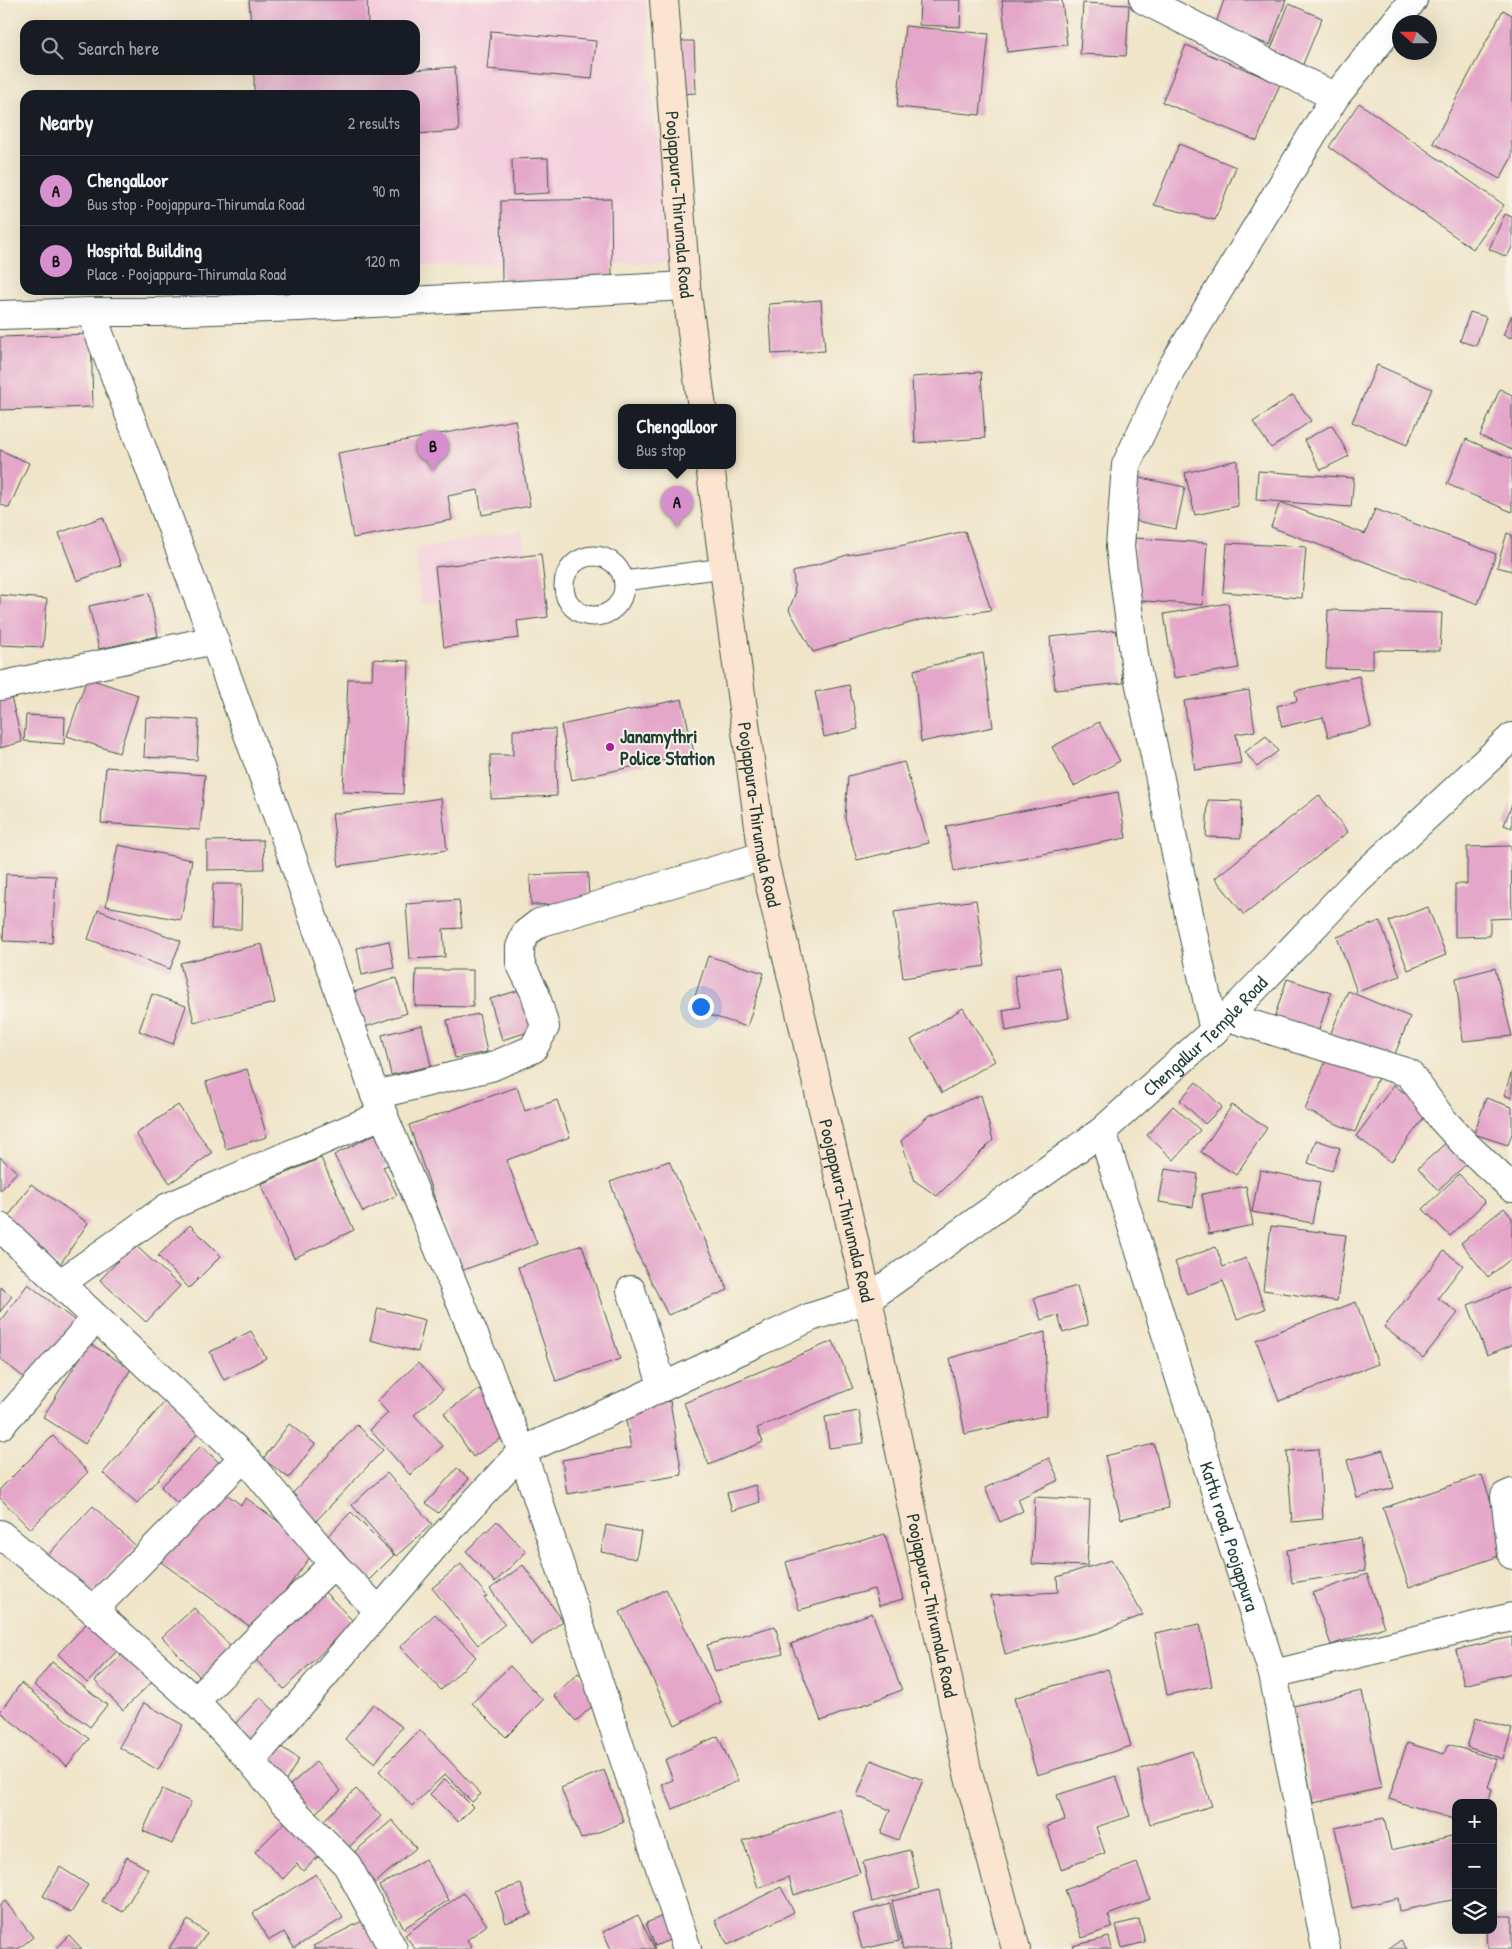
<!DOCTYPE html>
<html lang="en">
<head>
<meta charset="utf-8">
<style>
	body { margin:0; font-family:"Patrick Hand",sans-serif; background:#20242c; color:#f1f3f6 }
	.controls { position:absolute; right:15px; bottom:15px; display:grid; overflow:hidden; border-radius:10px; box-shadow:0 5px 20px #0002 }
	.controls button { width:45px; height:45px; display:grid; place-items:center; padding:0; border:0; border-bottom:1px solid #363941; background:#171b24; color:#f1f3f6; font:25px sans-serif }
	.compass { position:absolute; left:1392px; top:15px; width:45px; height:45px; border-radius:50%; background:#171b24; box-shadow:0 5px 20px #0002; rotate:291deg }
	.you { position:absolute; left:700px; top:1006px; width:18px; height:18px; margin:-12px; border:4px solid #fff; border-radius:50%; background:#1a73e8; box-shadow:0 0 0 8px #1a73e833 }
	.badge { display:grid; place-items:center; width:32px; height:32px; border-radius:50%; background:#d690ce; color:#111; font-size:16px; font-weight:700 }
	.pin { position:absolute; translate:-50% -41px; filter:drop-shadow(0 1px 2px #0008) }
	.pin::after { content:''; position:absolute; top:26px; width:18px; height:15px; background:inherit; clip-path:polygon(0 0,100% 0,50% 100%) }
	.popup { position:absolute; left:618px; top:404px; width:118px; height:65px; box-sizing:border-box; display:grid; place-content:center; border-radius:10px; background:#171b24; filter:drop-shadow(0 1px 4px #0005); font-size:16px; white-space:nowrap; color:#9ea1a6 }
	.popup b { font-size:19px; color:#f1f3f6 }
	.popup::after { content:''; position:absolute; left:50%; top:100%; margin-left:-10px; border:10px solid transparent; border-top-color:#171b24 }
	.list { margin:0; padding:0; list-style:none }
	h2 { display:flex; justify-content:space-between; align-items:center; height:65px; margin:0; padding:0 20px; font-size:21px }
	h2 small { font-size:16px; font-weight:400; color:#9ea1a6 }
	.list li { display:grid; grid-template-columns:32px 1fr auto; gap:15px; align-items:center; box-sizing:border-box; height:70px; padding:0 20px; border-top:1px solid #363941 }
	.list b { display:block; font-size:19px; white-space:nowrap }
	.list p { margin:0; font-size:16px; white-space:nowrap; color:#9ea1a6 }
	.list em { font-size:16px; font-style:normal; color:#9ea1a6 }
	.icon { flex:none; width:28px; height:28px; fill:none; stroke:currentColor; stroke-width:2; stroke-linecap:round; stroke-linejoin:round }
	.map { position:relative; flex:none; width:1512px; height:1949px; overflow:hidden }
	.search { position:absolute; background:#171b24; box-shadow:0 5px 20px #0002; left:20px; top:20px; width:400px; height:55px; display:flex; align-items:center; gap:12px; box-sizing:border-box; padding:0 18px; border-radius:15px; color:#9ea1a6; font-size:19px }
	.panel { position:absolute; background:#171b24; box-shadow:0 5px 20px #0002; left:20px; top:90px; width:400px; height:205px; border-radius:15px }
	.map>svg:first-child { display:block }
	.built { fill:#f4cfdd }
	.building { fill:#e4a6c9 }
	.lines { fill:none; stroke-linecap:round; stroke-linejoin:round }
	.service-casing { stroke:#3e564a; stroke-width:21 }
	.minor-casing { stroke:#3e564a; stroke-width:30 }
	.secondary-casing { stroke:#3e564a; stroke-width:30 }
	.service { stroke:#fff; stroke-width:19 }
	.minor { stroke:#fff; stroke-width:28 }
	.secondary { stroke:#fce5d0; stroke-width:28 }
	.poi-dot { fill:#b5179e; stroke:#f7f3e8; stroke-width:2 }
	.labels { text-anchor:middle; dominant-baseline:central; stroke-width:4; stroke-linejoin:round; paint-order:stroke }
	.street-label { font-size:19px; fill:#1f3d34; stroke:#f7f3e8 }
	.poi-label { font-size:19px; font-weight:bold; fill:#1f3d34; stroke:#f7f3e8; text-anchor:start }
</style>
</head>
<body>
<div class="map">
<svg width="1512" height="1949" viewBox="0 0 1512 1949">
	<rect width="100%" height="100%" fill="#f7f3e8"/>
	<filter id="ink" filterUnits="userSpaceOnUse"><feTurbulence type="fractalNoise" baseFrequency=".02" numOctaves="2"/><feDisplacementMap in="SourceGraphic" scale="10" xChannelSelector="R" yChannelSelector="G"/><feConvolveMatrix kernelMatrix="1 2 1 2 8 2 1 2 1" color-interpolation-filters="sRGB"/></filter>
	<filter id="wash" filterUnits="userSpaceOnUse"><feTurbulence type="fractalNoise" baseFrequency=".0096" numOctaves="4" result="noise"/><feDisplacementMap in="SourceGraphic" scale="20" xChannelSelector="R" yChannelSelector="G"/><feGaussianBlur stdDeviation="1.12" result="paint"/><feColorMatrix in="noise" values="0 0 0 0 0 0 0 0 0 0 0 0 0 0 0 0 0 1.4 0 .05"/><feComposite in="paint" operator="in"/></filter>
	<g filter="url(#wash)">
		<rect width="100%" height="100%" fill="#f0e5c9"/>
		<path class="built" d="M254,0H645L655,123L676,263L415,266V95L259,70H415V25H256Z
			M522,530L529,586L421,604L415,549Z"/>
		<g id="blocks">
			<path class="building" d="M249,0H367L368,25H251Z
				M920,0H961L960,27L919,25Z
				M1002,0H1062L1067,45L1007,52Z
				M1224,0H1286L1270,45L1215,26Z
				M1083,3L1129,5L1126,56L1080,54Z
				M1289,4L1322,18L1301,69L1268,56Z
				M1503,10L1512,15V157L1500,179L1433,143Z
				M905,26L989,34L980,115L897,107Z
				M491,31L596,41L592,79L487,69Z
				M679,41H694L696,93L681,94Z
				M1186,45L1280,84L1257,141L1162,102Z
				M455,67L459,131L415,134V95H254V70H371L372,73Z
				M1359,103L1504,205L1473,249L1329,147Z
				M1179,144L1236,167L1215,220L1154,205Z
				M548,158L549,193L513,195L512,159Z
				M611,199L612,280L502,283L501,201Z
				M1505,214L1512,217V247L1507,257L1489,249Z
				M821,300L825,351L772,354L769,304Z
				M1470,312L1486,317L1476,346L1460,341Z
				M1512,315V338L1503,335Z
				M91,334L93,407L0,410V337Z
				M1377,365L1432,389L1407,445L1352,422Z
				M981,372L985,438L915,443L912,377Z
				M1500,389L1512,395V450L1480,436Z
				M1293,395L1311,421L1271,448L1253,422Z
				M515,420L530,506L482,515L478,490L448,496L452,520L353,538L338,453Z
				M1332,425L1349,456L1321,470L1304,440Z
				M1466,439L1512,459V512L1447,484Z
				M0,450L29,463L9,508L0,504Z
				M1237,460L1238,506L1195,515L1185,473Z
				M1258,471L1354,478L1351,507L1256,500Z
				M1136,477L1185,487L1176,529L1127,519Z
				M1280,502L1365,534L1375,509L1496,554L1478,604L1271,527Z
				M103,517L121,565L77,581L59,533Z
				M965,531L991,610L920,620L813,652L789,610L795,594L793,572L847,555L895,547Z
				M1507,533L1512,535V571L1497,567Z
				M1135,538L1207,543L1203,605L1131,600Z
				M1227,543L1306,547L1302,598L1223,592Z
				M541,554L548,617L517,621L519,638L444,647L435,567Z
				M149,593L158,636L99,649L89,606Z
				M0,595L47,599L43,647L0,645Z
				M1228,603L1239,668L1174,678L1164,614Z
				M1328,610L1442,613L1440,651L1373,650V669L1326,668Z
				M1118,630L1123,683L1055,690L1050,637Z
				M983,653L993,727L921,742L914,670Z
				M373,659L409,661L403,794L343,792L348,679H372Z
				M1359,676L1371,727L1328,737L1323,717L1282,727L1277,706L1297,701L1295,691Z
				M87,678L138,695L119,753L67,736Z
				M849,685L858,729L824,737L815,692Z
				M1249,690L1255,731L1236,734L1241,763L1195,770L1184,701Z
				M11,697L22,742L0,748V700Z
				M682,699L694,753L572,780L561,725Z
				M26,715L65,717L64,744L24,741Z
				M146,717L199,720L197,760L144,757Z
				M1099,722L1120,761L1074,786L1052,747Z
				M555,729L557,796L491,799L490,755H513V730Z
				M1266,736L1278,751L1257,767L1245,752Z
				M904,762L929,843L857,860L845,818L848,776Z
				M106,767L205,775L200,830L101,823Z
				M1118,792L1126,838L954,871L946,826Z
				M1319,795L1348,832L1244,915L1215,878Z
				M441,798L447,850L339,866L332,814Z
				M1208,800L1242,801L1241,838L1206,837Z
				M1512,804V828L1504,825Z
				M263,840L264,869L207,870V841Z
				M118,845L192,860L181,920L106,906Z
				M1511,846L1512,918L1490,919V936L1455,937V884H1467V847Z
				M588,873L589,904L531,905L530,875Z
				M6,874L56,876L52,943L3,941Z
				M213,884H242L241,929H211Z
				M459,900L462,928L443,929L445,957L410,959L406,904Z
				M976,900L985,966L903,978L894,912Z
				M1428,907L1446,955L1408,970L1389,921Z
				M98,910L181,941L170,969L88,939Z
				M1380,921L1400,976L1357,992L1337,937Z
				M389,941L394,968L362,975L357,948Z
				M262,944L275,1003L194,1022L180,963Z
				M708,956L764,973L747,1027L691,1009Z
				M1059,967L1069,1018L1006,1031L1003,1010L1020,1007L1014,976Z
				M1495,968L1512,1036L1463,1041L1456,978Z
				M416,970H473V1007L415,1006Z
				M396,978L407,1013L356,1030L345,995Z
				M1287,979L1331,993L1318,1032L1274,1018Z
				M523,989L535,1030L502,1040L490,999Z
				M1348,991L1410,1017L1392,1061L1330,1035Z
				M152,994L186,1006L173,1044L139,1031Z
				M963,1008L995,1061L942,1093L911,1040Z
				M479,1014L487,1052L455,1058L447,1020Z
				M422,1025L431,1066L391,1075L382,1035Z
				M1328,1056L1378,1078L1355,1132L1305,1110Z
				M247,1069L267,1137L226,1149L206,1082Z
				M1512,1071V1098L1504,1095Z
				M1196,1082L1222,1107L1205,1124L1180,1100Z
				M1394,1085L1429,1111L1391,1162L1356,1136Z
				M517,1087L525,1111L557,1100L570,1137L507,1160L537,1244L460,1271L409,1125Z
				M981,1095L993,1140L937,1196L915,1181L901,1141L928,1116Z
				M1486,1098L1512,1107V1133L1508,1145L1474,1134Z
				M178,1105L212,1153L170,1183L136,1134Z
				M1232,1105L1267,1128L1236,1175L1201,1152Z
				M1173,1106L1200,1130L1174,1160L1147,1135Z
				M379,1132L395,1162L383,1167L397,1195L363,1212L334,1155Z
				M1450,1139L1470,1161L1438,1190L1418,1168Z
				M1316,1140L1340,1148L1332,1171L1308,1163Z
				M0,1157L17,1172L0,1191Z
				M321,1158L354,1230L294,1258L261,1184Z
				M669,1161L728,1290L668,1315L638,1255L610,1182Z
				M1165,1169L1198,1174L1193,1207L1159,1202Z
				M1260,1170L1320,1182L1312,1223L1252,1212Z
				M1459,1174L1485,1202L1450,1236L1423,1209Z
				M31,1184L88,1223L59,1266L2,1226Z
				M1246,1186L1253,1225L1209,1234L1202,1194Z
				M1504,1208L1512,1218V1258L1488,1277L1461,1243Z
				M190,1225L221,1256L189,1288L158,1256Z
				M1271,1226L1346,1235L1337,1301L1263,1290Z
				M134,1244L180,1286L146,1322L100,1280Z
				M582,1245L620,1359L556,1381L518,1267Z
				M1216,1247L1223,1267L1246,1258L1265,1309L1237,1319L1223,1281L1187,1294L1175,1262Z
				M1444,1251L1463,1265L1438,1298L1458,1313L1423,1358L1384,1327Z
				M28,1284L75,1321L29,1381L0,1359V1321Z
				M1077,1286L1088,1325L1063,1333L1058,1315L1041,1320L1034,1298Z
				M0,1287L12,1296L0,1312Z
				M1512,1287V1345L1487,1355L1468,1305Z
				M1356,1302L1378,1364L1279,1401L1256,1340Z
				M378,1308L425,1320L418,1352L370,1340Z
				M251,1331L266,1358L224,1380L210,1352Z
				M1045,1332L1047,1415L965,1434L950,1358Z
				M833,1341L853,1388L757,1428L763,1442L709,1465L684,1403Z
				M89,1343L131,1369L85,1444L43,1417Z
				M418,1363L443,1390L414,1415L443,1446L410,1475L370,1430L388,1413L377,1401Z
				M480,1389L509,1433L473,1457L444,1413Z
				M169,1397L203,1427L137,1503L103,1473Z
				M670,1401L682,1475L567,1494L562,1460L631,1448L624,1409Z
				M859,1411L864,1443L829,1448L825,1417Z
				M289,1424L315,1444L289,1478L263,1459Z
				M357,1425L383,1450L315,1522L289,1497Z
				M53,1436L88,1472L30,1529L0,1498V1489Z
				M1154,1444L1169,1508L1121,1519L1105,1456Z
				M201,1446L223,1466L183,1509L161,1487Z
				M1319,1449L1323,1519L1292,1522L1287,1451Z
				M1383,1450L1394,1488L1357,1498L1347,1460Z
				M1049,1458L1059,1480L1018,1499L1023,1511L1000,1522L985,1488Z
				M457,1468L469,1479L438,1513L426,1503Z
				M387,1473L432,1524L396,1556L352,1505Z
				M1482,1475L1508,1553L1409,1587L1383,1508Z
				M755,1485L760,1502L732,1511L727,1493Z
				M216,1486L241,1505L246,1498L316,1549L256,1631L161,1562Z
				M1035,1497L1090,1500L1087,1566L1032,1564Z
				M93,1506L136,1546L90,1596L47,1556Z
				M351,1512L394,1555L366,1583L324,1540Z
				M497,1521L526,1552L495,1582L466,1551Z
				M606,1525L641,1532L636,1559L601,1552Z
				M885,1534L903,1599L879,1606L874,1589L799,1610L786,1562Z
				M1360,1538L1365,1571L1292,1583L1287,1550Z
				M1111,1560L1143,1615L1097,1633L1005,1654L991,1596L1058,1592L1057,1577Z
				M461,1564L487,1596L484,1598L505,1624L478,1645L432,1588Z
				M523,1565L563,1621L531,1645L490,1589Z
				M1367,1574L1384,1627L1331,1645L1313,1593Z
				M666,1589L721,1702L675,1725L620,1612Z
				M323,1590L354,1622L284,1689L253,1657Z
				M194,1608L232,1648L201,1678L162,1637Z
				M872,1613L902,1690L821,1721L791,1644Z
				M435,1614L476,1657L441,1690L400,1647Z
				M88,1622L117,1651L87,1683L58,1654Z
				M1200,1624L1212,1686L1167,1695L1155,1633Z
				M775,1626L783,1654L715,1672L707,1645Z
				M1512,1637V1673L1464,1685L1456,1650Z
				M129,1648L157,1677L123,1710L95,1681Z
				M52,1662L107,1705L90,1727L34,1685Z
				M510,1666L543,1700L506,1737L472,1703Z
				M1108,1669L1131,1746L1037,1775L1014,1698Z
				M578,1673L601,1698L576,1721L554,1696Z
				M21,1683L89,1739L67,1766L0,1712Z
				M1362,1691L1382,1788L1313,1803L1293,1706Z
				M260,1697L280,1716L252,1747L232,1727Z
				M144,1703L183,1725L158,1770L119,1747Z
				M373,1704L402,1727L375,1763L345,1739Z
				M1476,1718L1512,1729L1503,1759L1467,1747Z
				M420,1730L481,1794L472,1802L445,1774L412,1806L379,1771Z
				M718,1736L738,1781L673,1809L662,1784L673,1780L665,1760Z
				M274,1742L299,1759L285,1782L259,1765Z
				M1407,1743L1444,1754L1448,1744L1497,1760L1488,1787L1492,1789L1488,1803H1456V1820L1389,1799Z
				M1192,1751L1212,1806L1150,1824L1143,1800L1138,1770Z
				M871,1760L923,1780L898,1840L881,1833L890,1810L857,1796Z
				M316,1762L341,1791L314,1814L290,1785Z
				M604,1770L624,1822L581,1839L561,1788Z
				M1116,1776L1130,1816L1096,1827L1105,1853L1061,1869L1047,1826L1065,1820L1057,1795Z
				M445,1779L473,1807L458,1822L430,1794Z
				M162,1789L191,1802L172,1844L143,1831Z
				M356,1789L381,1816L346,1850L321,1823Z
				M840,1809L860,1873L794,1895L789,1877L758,1888L743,1841Z
				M289,1818L323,1852L303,1871L297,1864L283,1879L255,1852Z
				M1384,1818L1391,1850L1456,1835V1899L1400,1911L1398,1898L1352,1908L1335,1828Z
				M392,1820L416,1848L375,1883L351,1855Z
				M910,1850L919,1889L872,1902L863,1862Z
				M127,1857L148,1869L123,1912L102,1901Z
				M425,1859L449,1900L404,1928L379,1886Z
				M1137,1863L1150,1899L1108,1915L1113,1927L1082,1938L1065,1890Z
				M60,1867L88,1885L71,1913L43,1896Z
				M316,1874L343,1918L294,1948L284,1932L269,1940L253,1913Z
				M521,1884L531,1914L506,1923L496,1892Z
				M781,1887L794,1912L728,1945L715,1920Z
				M939,1890L952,1949H903L892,1901Z
				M463,1893L487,1925L467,1940L472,1947L469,1949H415L405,1935Z
				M5,1901L33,1937L18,1949H0V1905Z
				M890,1904L899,1941L862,1949L853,1914Z
				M670,1913L679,1936L655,1946L646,1923Z
				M638,1915L655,1949H611L603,1932Z
				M1493,1916H1512V1949H1488L1487,1930H1493Z
				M368,1918L384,1949H315L313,1946Z
				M1139,1919L1145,1942L1122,1948L1116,1925Z
				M188,1920L207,1933L196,1949H170L169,1948Z
				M69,1935L82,1949H55Z
				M1109,1937L1112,1949H1074L1073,1946Z
				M1401,1940L1407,1949H1388Z"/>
		</g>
	</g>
	<g filter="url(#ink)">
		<use href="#blocks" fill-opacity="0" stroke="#3e564a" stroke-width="1"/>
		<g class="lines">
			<defs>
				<path id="service" d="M564 586a30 30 0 1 1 60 0a30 30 0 1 1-60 0Z
					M624,581L724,568"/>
				<g id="minor">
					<path d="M1144,0L1335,97"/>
					<path d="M91,312L214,640"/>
					<path d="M0,315L91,312H157L299,307L686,286"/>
					<path d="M0,686L214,640L283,831L375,1095L522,1451L439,1541L251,1761"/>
					<path d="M1228,1017L1409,1073L1442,1119L1465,1144L1512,1188"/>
					<path d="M1214,1031L1135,662L1120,547L1126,465L1171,369L1335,97L1413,0"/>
					<path d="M375,1095L491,1067L533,1049L545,1027L535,993L520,963V947L526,933L539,923L763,856"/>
					<path id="s1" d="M1102,1131L1273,1674L1326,1949"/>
					<path d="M0,1227L244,1457L333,1564L379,1611"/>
					<path d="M61,1283L168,1207L384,1114"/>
					<path d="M631,1290L663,1387"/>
					<path d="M0,1426L96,1318"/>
					<path d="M1512,1493L1505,1496L1512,1555"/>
					<path d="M0,1534L93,1610L195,1701L251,1761L283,1800L347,1865L393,1949"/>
					<path d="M93,1610L244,1457"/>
					<path d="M1273,1674L1512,1617"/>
					<path d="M195,1701L333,1564"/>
					<path id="s2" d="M687,1949L522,1451L629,1403L811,1317L868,1299L1102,1131L1214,1031L1357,881L1512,737"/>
				</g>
				<g id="secondary">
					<path id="s3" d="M664,0L686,286L702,408"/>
					<path id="s4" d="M710,466L763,856L868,1299L967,1770L1016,1949"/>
				</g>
			</defs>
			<use href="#service" class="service-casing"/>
			<use href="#minor" class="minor-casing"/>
			<use href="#secondary" class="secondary-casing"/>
			<use href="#service" class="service"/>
			<use href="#minor" class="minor"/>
			<use href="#secondary" class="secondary"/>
		</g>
	</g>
	<circle class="poi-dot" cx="610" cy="747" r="5"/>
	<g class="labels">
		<g class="street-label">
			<text stroke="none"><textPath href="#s3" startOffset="205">Poojappura-Thirumala Road</textPath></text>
			<text stroke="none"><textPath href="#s4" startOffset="352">Poojappura-Thirumala Road</textPath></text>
			<text stroke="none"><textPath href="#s2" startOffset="1331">Chengallur Temple Road</textPath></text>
			<text stroke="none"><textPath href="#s4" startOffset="758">Poojappura-Thirumala Road</textPath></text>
			<text stroke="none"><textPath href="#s1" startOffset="425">Kattu road, Poojappura</textPath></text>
			<text stroke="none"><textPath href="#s4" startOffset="1162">Poojappura-Thirumala Road</textPath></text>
		</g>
		<g class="poi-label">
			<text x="620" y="736">Janamythri<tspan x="620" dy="22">Police Station</tspan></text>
		</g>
	</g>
</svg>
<div class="controls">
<button>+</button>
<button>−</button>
<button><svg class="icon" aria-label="layers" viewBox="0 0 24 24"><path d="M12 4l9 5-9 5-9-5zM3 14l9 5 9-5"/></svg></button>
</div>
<svg class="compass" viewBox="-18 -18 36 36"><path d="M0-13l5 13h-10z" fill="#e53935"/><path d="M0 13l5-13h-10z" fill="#9ea1a6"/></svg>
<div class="you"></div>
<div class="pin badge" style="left:677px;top:527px">A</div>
<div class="popup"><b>Chengalloor</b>Bus stop</div>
<div class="pin badge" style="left:433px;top:471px">B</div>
<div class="search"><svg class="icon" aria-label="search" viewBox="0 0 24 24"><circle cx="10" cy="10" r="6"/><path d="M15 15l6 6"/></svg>Search here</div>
<section class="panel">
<h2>Nearby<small>2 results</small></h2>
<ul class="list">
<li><span class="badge">A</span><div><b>Chengalloor</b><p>Bus stop · Poojappura-Thirumala Road</p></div><em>90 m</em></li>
<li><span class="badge">B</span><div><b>Hospital Building</b><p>Place · Poojappura-Thirumala Road</p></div><em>120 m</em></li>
</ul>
</section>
</div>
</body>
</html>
